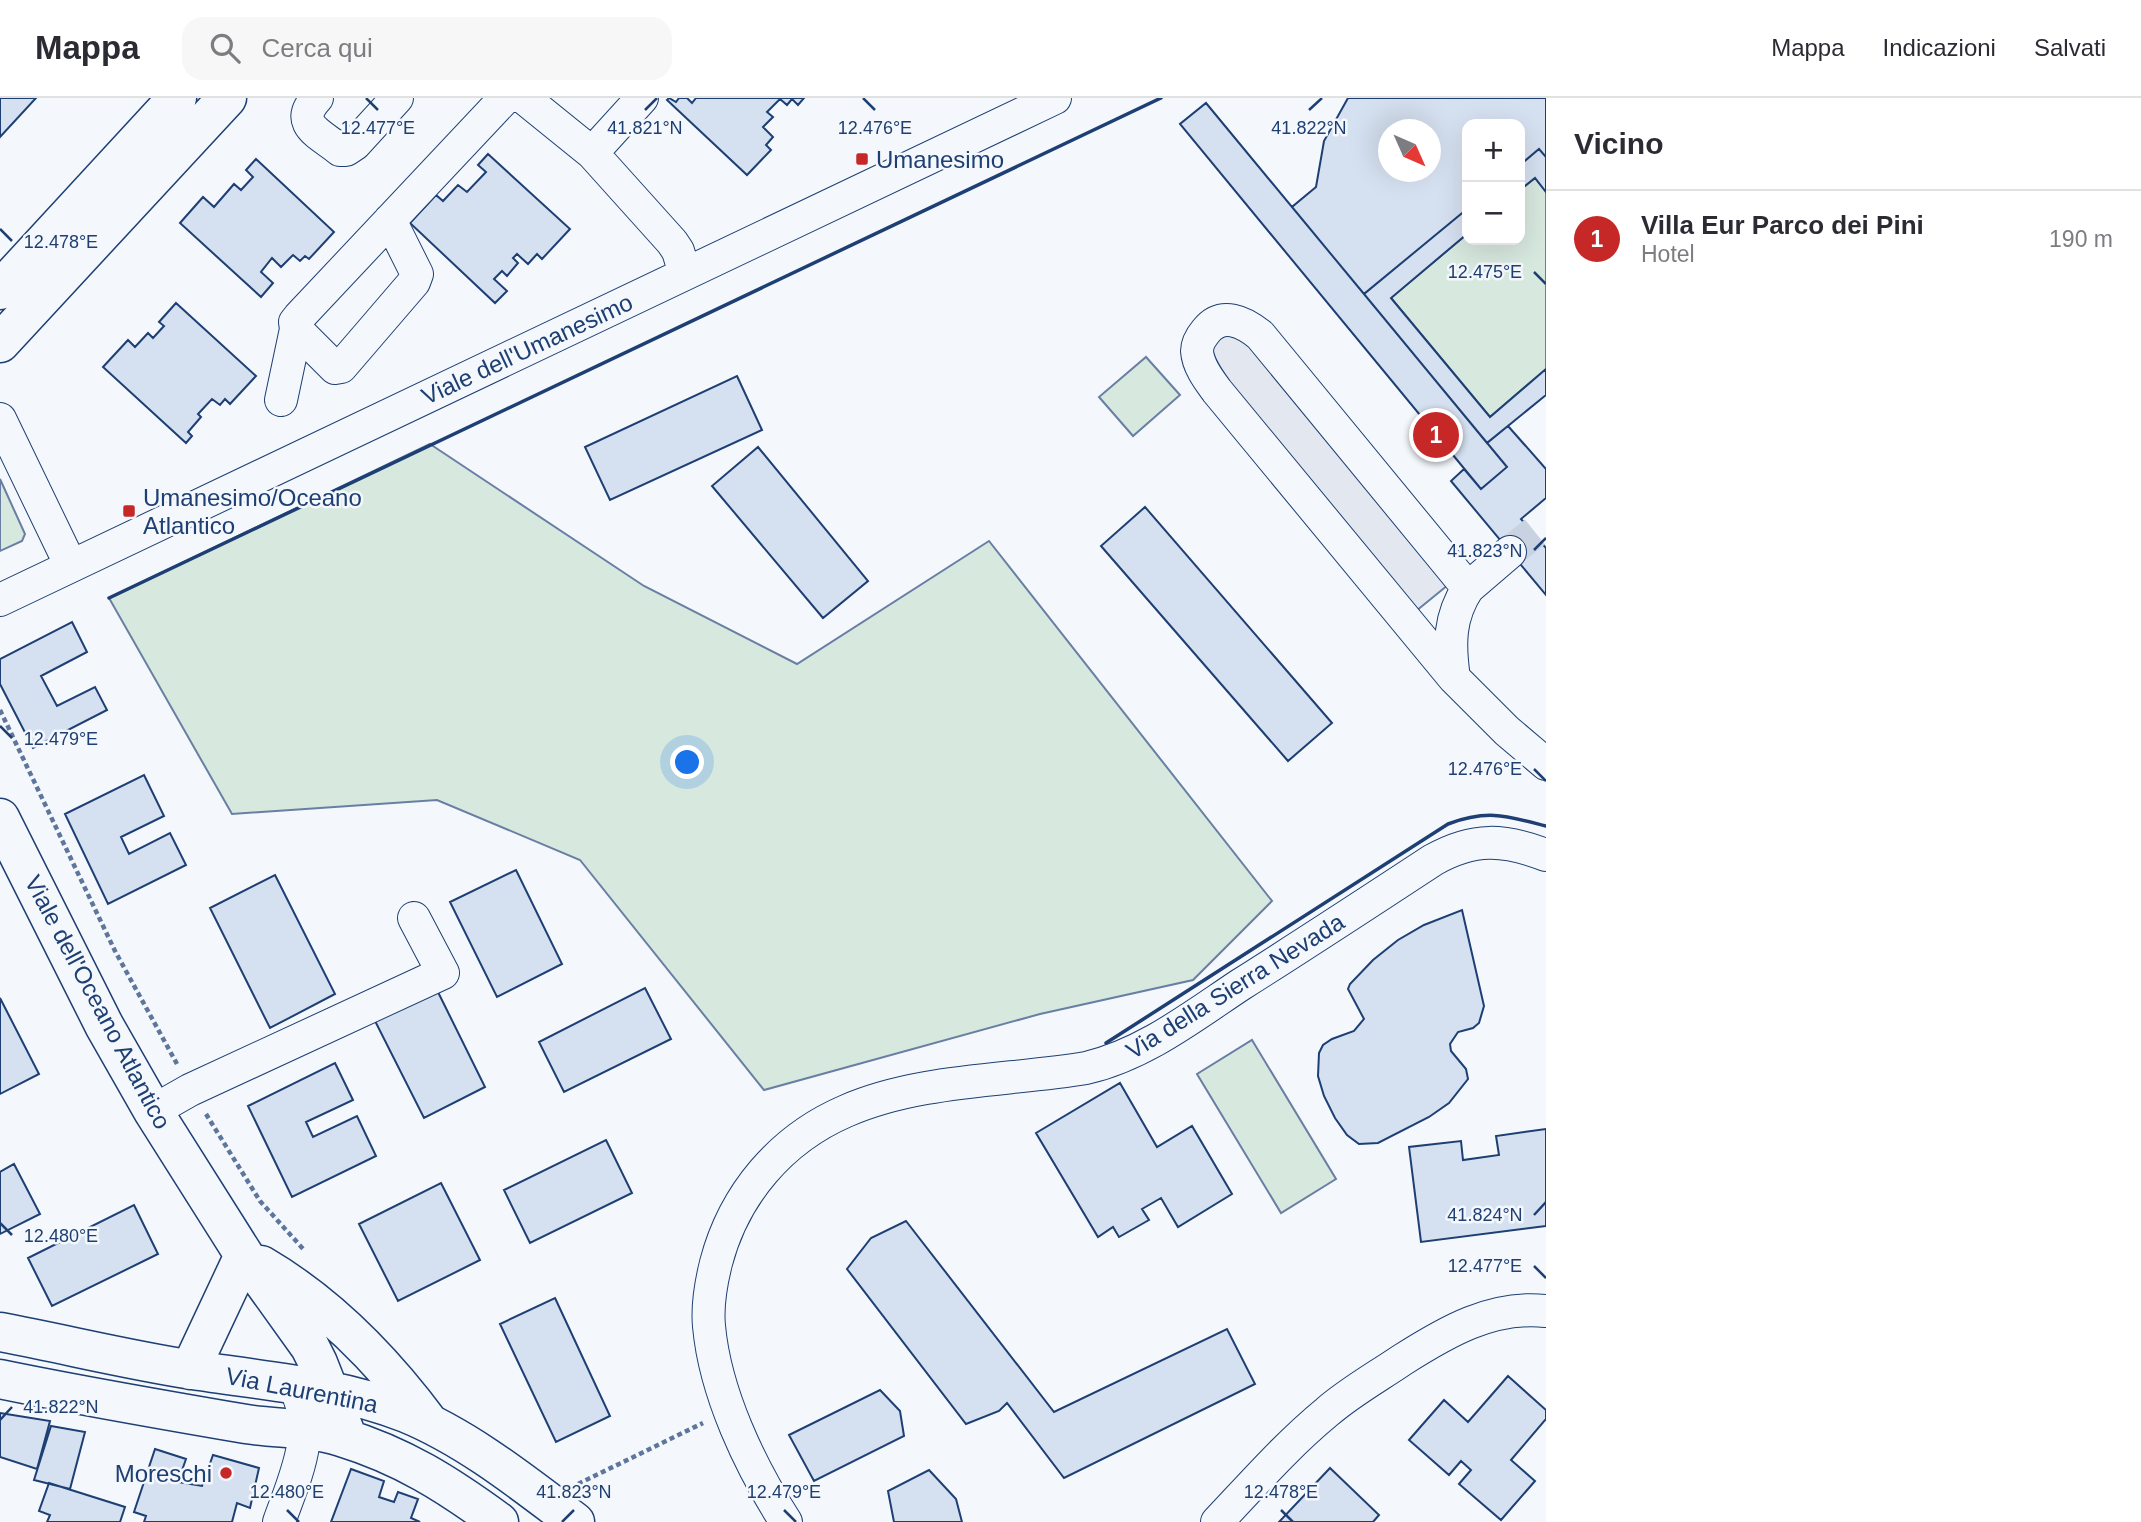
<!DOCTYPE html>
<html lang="it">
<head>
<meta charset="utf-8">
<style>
	body { margin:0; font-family:Arial,sans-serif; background:#f7f7f7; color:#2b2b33 }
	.controls { position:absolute; right:21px; top:21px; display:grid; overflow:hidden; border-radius:14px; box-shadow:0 7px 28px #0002 }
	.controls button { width:63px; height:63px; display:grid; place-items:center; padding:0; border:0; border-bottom:2px solid #e1e1e2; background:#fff; color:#2b2b33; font:35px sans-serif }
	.compass { position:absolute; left:1378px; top:21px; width:63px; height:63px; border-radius:50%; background:#fff; box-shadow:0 7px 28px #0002; rotate:135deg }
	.you { position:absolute; left:688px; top:665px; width:24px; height:24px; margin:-18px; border:5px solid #fff; border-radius:50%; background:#1a73e8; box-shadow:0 0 0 10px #1a73e833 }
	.badge { display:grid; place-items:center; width:46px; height:46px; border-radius:50%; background:#c62828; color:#fff; font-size:23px; font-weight:700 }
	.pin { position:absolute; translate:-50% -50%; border:4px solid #fff; box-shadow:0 2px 7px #0006 }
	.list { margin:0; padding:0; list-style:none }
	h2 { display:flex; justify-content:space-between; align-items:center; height:91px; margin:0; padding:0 28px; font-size:30px }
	h2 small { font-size:23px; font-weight:400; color:#7c7c81 }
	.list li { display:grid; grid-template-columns:46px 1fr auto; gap:21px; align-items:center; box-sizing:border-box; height:98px; padding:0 28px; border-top:2px solid #e1e1e2 }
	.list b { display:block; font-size:26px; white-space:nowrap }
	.list p { margin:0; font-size:23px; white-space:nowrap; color:#7c7c81 }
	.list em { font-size:23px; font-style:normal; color:#7c7c81 }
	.icon { flex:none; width:38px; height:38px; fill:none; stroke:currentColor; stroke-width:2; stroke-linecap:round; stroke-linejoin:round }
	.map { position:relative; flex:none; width:1546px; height:1424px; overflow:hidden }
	header { display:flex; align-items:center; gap:42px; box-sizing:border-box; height:98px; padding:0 35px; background:#fff; border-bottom:2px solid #e1e1e2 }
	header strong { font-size:33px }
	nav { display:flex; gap:38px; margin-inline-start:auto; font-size:24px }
	.search { width:490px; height:63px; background:#f7f7f7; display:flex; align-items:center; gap:18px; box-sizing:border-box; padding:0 24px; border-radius:21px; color:#7c7c81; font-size:26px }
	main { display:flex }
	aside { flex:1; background:#fff }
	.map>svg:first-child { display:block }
	.green { fill:#d7e8df; stroke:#687fa3; stroke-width:2 }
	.parking { fill:#e3e8f0; stroke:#687fa3; stroke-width:2 }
	.building { fill:#d5e0f0; stroke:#1d3f73; stroke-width:2; fill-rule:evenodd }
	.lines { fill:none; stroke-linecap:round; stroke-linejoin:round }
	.minor-tunnel { stroke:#c9d2e0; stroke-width:32; stroke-dasharray:32 16; stroke-linecap:butt }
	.minor-casing { stroke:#1d3f73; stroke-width:34 }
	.major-casing { stroke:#1d3f73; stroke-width:41 }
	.path { stroke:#5e769c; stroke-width:4.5; stroke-dasharray:5 3.5; stroke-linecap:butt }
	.minor { stroke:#f4f7fb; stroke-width:32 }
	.major { stroke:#f4f7fb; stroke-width:38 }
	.wall { stroke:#1d3f73; stroke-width:3.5 }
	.ticks { fill:none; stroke:#1d3f73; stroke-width:2.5 }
	.poi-dot { fill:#c62828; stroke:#f4f7fb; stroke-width:2.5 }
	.labels { text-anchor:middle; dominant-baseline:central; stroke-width:5; stroke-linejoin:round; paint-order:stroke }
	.poi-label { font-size:24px; fill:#1d3f73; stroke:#f4f7fb; text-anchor:start }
	.street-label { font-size:24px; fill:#1d3f73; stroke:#f4f7fb }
	.ticks-label { font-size:18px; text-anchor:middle; fill:#1d3f73; stroke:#f4f7fb; stroke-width:5; stroke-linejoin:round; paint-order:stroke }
</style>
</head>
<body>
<header>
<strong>Mappa</strong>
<div class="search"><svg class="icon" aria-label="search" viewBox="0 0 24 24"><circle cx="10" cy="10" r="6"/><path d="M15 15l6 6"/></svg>Cerca qui</div>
<nav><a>Mappa</a><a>Indicazioni</a><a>Salvati</a></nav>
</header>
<main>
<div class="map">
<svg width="1546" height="1424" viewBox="0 0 1546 1424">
	<rect width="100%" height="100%" fill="#f4f7fb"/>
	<path class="green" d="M1535,80L1546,94V271L1490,319L1391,200L1467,136V142H1520V92Z
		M1146,259L1180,297L1133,338L1099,299Z
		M430,346L644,488L797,566L989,443L1272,803L1193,882L1040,916L764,992L580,762L437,702L232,716L109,500Z
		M0,381L25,436L22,443L0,453Z
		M1252,942L1336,1081L1281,1115L1197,976Z"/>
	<path class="parking" d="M1228,221L1459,478L1405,522L1199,244Z"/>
	<path class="building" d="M0,0H36L0,39Z
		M669,0L676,4L679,0H687L692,5L696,0H804L798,7L792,1L787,7L780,1L767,14L773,19L763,29L773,39L766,47L771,52L747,77L667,2Z
		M1348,0H1546V59L1539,51L1520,67V26H1467V111L1364,196L1292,109L1316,89L1324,43ZM1388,32H1430V74H1388Z
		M1206,5L1507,369L1481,391L1180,26Z
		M1539,51L1546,59V94L1535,80L1520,92V67Z
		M488,56L570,131L542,161L537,156L528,166L517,156L513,160L518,165L507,178L502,173L494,181L507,193L495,205L410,125L436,97L443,103L458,87L467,94L486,74L478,67Z
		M256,61L334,134L309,161L305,158L300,163L293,157L281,169L272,160L261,174L273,185L261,199L180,125L203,99L214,109L234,86L241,92L253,79L246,72Z
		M1467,111V136L1391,200L1490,319L1546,271V297L1487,345L1364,196Z
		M176,205L256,278L230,306L225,301L220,307L212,301L198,316L201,319L188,334L192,338L186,345L103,269L128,242L135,249L148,235L153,240L164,228L159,224Z
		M737,278L762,332L610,402L585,349Z
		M1508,328L1546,371V400L1521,421L1546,450V497L1451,383L1464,371L1481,391L1507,369L1487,345Z
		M758,349L868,483L823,520L712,388Z
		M1145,409L1332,625L1288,663L1101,448Z
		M72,524L87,554L41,578L57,608L95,589L107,612L33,650L0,586V561Z
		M144,677L164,718L121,739L129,756L170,735L186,767L108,806L65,716Z
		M516,772L562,866L497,899L450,804Z
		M275,777L335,896L270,930L210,810Z
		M1462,812L1484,908L1479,925L1473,930L1458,934L1450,946L1451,953L1466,971L1468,981L1449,1005L1429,1019L1378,1045L1359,1046L1347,1037L1335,1020L1324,998L1318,978L1319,955L1323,947L1332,941L1354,933L1364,921L1348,891L1350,886L1373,862L1398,842L1424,827Z
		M435,888L485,989L424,1020L373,919Z
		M645,890L671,941L564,994L539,944Z
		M0,900L39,976L0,996Z
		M335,965L353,1002L306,1024L313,1039L357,1018L376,1058L292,1099L248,1008Z
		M1120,985L1157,1049L1192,1028L1232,1096L1178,1129L1161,1100L1142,1111L1149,1122L1119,1139L1113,1129L1098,1139L1036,1035Z
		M1546,1031V1128L1421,1144L1409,1049L1461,1043L1463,1062L1499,1057L1496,1038Z
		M606,1042L632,1095L530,1145L504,1092Z
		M14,1066L40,1116L0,1136V1074Z
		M441,1085L480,1162L398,1203L359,1126Z
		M134,1107L158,1156L52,1208L28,1160Z
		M906,1123L1054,1314L1227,1231L1255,1286L1064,1380L1007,1305L999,1313L966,1326L847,1171L871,1140Z
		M555,1200L610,1318L556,1344L500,1226Z
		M1508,1278L1546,1312V1321L1511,1362L1535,1383L1501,1422L1459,1386L1471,1372L1461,1363L1449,1377L1409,1342L1444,1302L1468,1324Z
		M880,1292L900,1313L904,1338L814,1383L789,1337Z
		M0,1315L50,1323L37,1371L0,1359Z
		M51,1328L85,1334L70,1391L34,1382Z
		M155,1351L186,1361L178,1384L202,1388L213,1357L259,1370L250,1410L237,1405L232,1424H144L146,1418L134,1414Z
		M1330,1370L1379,1417L1373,1424H1279Z
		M351,1371L384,1383L379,1399L394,1404L398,1394L418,1401L411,1420L420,1424H331Z
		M929,1372L956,1401L962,1424H894L888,1393Z
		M49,1385L125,1409L120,1424H47L50,1417L39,1413Z"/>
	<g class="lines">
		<path class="minor-tunnel" d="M1510,454L1546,425"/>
		<defs>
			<path id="minor" d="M317,0C293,26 319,35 340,52H346L355,46L397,0
				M524,0L592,55L672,144L678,153L685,176
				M592,55L642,0
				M390,122L417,176L414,184L341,269L335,270L296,231L295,224L299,219L505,0
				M281,302L296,231
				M0,321L71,468
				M1468,490L1510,454
				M0,502L1055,0
				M1454,580C1449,546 1449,519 1468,490L1260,237C1244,224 1222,213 1206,233C1201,239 1197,246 1197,253C1198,268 1209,282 1217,293L1454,580L1507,633L1546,666
				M153,1013L190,992L443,875L414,820
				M279,1424C295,1379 319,1331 293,1286
				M786,1424C750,1368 715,1295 709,1228C707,1207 711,1185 716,1165C734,1096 781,1041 846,1013C919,981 1008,983 1086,970C1143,957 1192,919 1240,887C1305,846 1369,804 1433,762C1474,739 1504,741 1546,757
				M1217,1424C1253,1386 1287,1347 1327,1314C1350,1294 1377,1279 1402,1262C1446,1234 1492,1207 1546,1213"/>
			<path id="major" d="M0,192L177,0
				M0,245L227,0
				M0,720L104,927L153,1013L244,1157L310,1249L318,1265L348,1341
				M261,1167C328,1206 384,1264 430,1326
				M0,1234C64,1246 128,1262 193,1272C264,1283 338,1288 406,1315C467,1340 522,1384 575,1424
				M190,1272L244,1157
				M0,1281C82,1298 164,1312 246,1326C278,1331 310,1329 341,1339C403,1358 447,1386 499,1424"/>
		</defs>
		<use href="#minor" class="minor-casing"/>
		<use href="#major" class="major-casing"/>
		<path class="path" d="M0,612L115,853L177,966
			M206,1016L260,1103L305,1153
			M578,1386L703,1325"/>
		<use href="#minor" class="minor"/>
		<use href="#major" class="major"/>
		<path class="wall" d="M109,500L1161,0
			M1106,945L1448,726C1488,711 1507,718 1546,728"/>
	</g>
	<path class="ticks" d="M366,0L378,12M863,0L875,12M645,12L657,0M1309,12L1322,0M0,131L12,143M1534,174L1546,186M1534,452L1546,440M0,628L12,640M1534,671L1546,683M1534,1117L1546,1104M0,1125L12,1137M1534,1168L1546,1180M0,1322L12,1309M287,1412L299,1424M784,1412L796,1424M1281,1412L1293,1424M562,1424L574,1412"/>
	<g class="poi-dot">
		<rect x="855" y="54" width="14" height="14" rx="3.5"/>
		<rect x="122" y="406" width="14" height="14" rx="3.5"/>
		<circle cx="226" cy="1375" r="7"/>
	</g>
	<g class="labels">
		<g class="poi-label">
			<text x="876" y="61">Umanesimo</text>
			<text x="143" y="399">Umanesimo/Oceano<tspan x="143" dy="28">Atlantico</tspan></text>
			<text x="212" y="1375" text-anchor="end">Moreschi</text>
		</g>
		<g class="street-label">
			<text transform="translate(527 251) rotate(-25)">Viale dell'Umanesimo</text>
			<text transform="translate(1235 888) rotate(-32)">Via della Sierra Nevada</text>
			<text transform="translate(98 904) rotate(62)">Viale dell'Oceano Atlantico</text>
			<text transform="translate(302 1292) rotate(11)">Via Laurentina</text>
		</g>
	</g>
	<g class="ticks-label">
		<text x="378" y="36">12.477°E</text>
		<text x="645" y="36">41.821°N</text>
		<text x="875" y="36">12.476°E</text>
		<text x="1309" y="36">41.822°N</text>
		<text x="61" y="150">12.478°E</text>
		<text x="1485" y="180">12.475°E</text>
		<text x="1485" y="459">41.823°N</text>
		<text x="61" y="647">12.479°E</text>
		<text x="1485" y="677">12.476°E</text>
		<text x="1485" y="1123">41.824°N</text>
		<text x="61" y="1144">12.480°E</text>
		<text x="1485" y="1174">12.477°E</text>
		<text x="61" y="1315">41.822°N</text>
		<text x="287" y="1400">12.480°E</text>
		<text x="574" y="1400">41.823°N</text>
		<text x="784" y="1400">12.479°E</text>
		<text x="1281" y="1400">12.478°E</text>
	</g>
</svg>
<div class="controls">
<button>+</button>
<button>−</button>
</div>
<svg class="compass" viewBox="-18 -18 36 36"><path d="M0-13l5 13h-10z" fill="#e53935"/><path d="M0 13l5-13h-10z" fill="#7c7c81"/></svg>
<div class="you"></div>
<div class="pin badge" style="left:1436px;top:337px">1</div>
</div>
<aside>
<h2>Vicino<small></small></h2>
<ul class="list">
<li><span class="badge">1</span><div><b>Villa Eur Parco dei Pini</b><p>Hotel</p></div><em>190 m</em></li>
</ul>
</aside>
</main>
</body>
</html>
